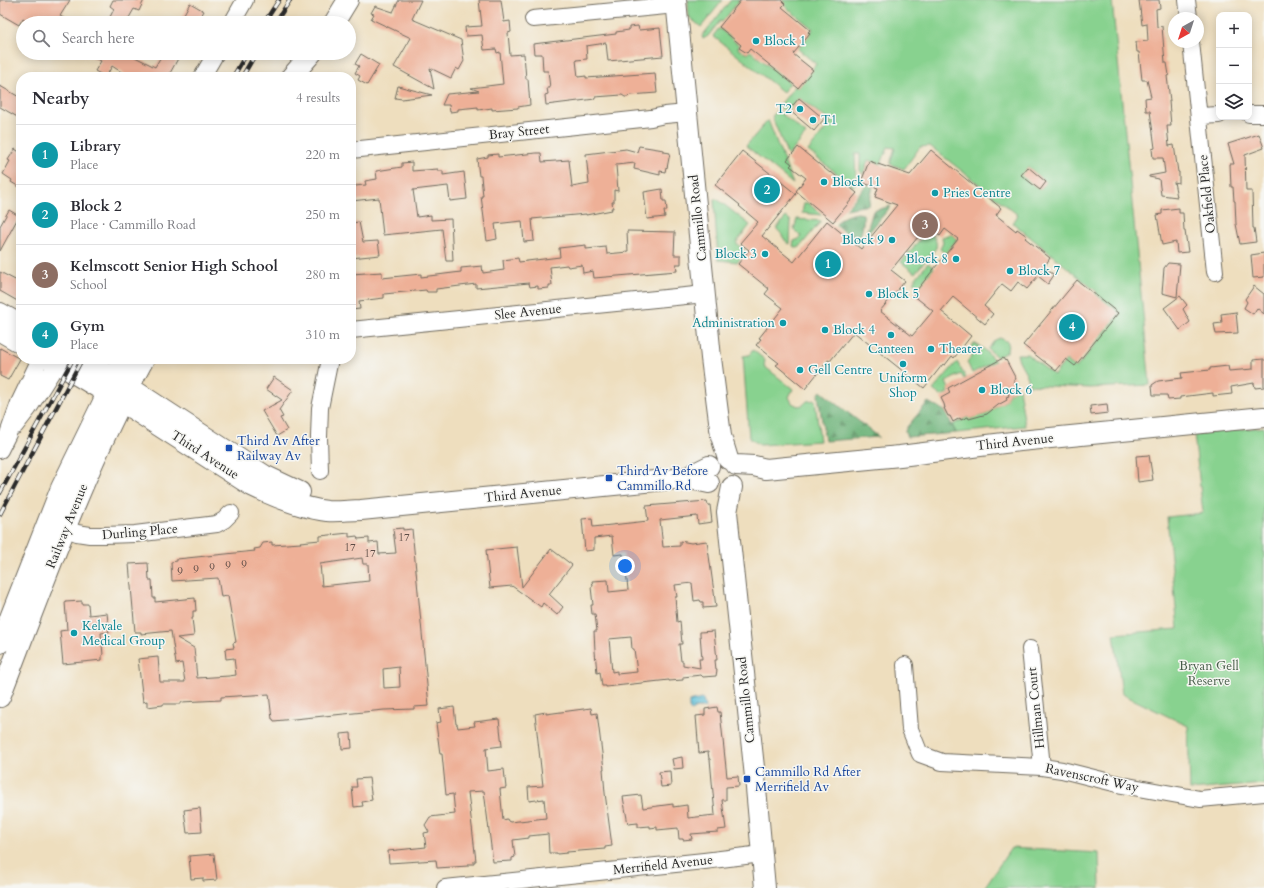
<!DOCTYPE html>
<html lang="en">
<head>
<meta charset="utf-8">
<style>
	body { margin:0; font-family:Cardo,serif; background:#f7f7f7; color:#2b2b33 }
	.controls { position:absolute; right:12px; top:12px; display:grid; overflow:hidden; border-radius:8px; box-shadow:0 2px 10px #0003 }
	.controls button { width:36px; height:36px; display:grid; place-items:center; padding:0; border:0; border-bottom:1px solid #e1e1e2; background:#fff; color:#2b2b33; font:20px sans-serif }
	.compass { position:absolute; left:1168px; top:12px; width:36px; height:36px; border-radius:50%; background:#fff; box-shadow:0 2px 10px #0003; rotate:219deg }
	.you { position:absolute; left:625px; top:566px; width:14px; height:14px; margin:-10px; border:3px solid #fff; border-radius:50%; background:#1a73e8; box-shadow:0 0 0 6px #1a73e833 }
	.badge { display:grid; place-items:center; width:26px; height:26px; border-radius:50%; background:#1a73e8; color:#fff; font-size:13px; font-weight:700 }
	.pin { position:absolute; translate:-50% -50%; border:2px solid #fff; box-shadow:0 1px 4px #0006 }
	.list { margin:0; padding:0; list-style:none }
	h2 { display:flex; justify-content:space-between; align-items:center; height:52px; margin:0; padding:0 16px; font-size:17px }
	h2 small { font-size:13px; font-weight:400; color:#7c7c81 }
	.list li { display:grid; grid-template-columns:26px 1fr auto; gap:12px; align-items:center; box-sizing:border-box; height:60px; padding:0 16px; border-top:1px solid #e1e1e2 }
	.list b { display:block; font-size:15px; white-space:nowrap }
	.list p { margin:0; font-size:13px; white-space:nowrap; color:#7c7c81 }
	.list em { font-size:13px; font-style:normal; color:#7c7c81 }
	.icon { flex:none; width:22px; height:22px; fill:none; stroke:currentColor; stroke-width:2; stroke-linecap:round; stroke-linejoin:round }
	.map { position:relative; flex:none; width:1264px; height:888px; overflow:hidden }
	.search { position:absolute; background:#fff; box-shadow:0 2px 10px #0003; left:16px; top:16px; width:340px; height:44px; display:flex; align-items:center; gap:10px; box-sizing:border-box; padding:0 14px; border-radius:22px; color:#7c7c81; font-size:15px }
	.panel { position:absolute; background:#fff; box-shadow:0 2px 10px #0003; left:16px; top:72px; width:340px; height:292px; border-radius:16px }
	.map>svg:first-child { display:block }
	.green { fill:#88d28f; stroke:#5a7e5d; fill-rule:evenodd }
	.forest { fill:url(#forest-firs); stroke:#4c7052 }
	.water { fill:url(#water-rules); stroke:#457784 }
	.building { fill:#eeb097; fill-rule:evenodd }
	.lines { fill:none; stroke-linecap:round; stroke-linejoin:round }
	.minor-casing { stroke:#6f6a5e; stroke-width:18 }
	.major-casing { stroke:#6f6a5e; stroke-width:22 }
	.minor { stroke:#fff; stroke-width:16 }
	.major { stroke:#fff; stroke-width:20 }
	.rail-casing { stroke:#2b2b2b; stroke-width:4.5 }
	.rail { stroke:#f6f6f2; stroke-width:3; stroke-dasharray:9; stroke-linecap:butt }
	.culture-dot { fill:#0f9aa8; stroke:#f6f6f2; stroke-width:1.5 }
	.transit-dot { fill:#1a4fb4; stroke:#f6f6f2; stroke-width:1.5 }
	.labels { text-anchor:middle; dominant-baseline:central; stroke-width:3; stroke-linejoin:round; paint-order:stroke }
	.number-label { font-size:11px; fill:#5c4c46 }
	.culture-label { font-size:13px; fill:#0d838f; stroke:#f6f6f2; text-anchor:start }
	.street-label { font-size:13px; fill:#2b2b2b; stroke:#f6f6f2 }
	.transit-label { font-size:13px; fill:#164399; stroke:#f6f6f2; text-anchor:start }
	.park-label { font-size:13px; fill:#475d49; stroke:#f6f6f2 }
</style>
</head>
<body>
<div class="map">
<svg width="1264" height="888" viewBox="0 0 1264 888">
	<defs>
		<pattern id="forest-firs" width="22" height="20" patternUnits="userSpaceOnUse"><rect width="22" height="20" fill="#6eb47a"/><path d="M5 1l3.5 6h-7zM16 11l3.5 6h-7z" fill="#5b9364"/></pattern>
		<pattern id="water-rules" width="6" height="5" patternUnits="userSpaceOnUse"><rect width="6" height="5" fill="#5fc3dc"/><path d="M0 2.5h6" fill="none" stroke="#4f9fb3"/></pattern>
	</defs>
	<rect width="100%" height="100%" fill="#f6f6f2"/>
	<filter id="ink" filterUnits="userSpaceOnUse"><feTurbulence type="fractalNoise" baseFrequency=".025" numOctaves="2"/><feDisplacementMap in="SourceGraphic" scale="8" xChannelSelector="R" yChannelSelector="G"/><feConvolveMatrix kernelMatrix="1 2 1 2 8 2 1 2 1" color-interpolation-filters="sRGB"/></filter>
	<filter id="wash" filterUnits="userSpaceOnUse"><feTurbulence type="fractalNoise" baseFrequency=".012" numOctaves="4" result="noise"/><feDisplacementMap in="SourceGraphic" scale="16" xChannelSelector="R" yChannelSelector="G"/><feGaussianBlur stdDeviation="0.9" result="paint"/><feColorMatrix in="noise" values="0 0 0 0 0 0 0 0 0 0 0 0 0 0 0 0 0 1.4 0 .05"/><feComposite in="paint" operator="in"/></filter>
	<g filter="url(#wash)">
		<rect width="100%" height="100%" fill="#eedebe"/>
		<path class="green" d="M688,0H723L701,27L689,17Z
			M731,0H740L722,22L720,21L708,36L703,39L702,36Z
			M782,0H1112L1150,385L1090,388L1029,385C1029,373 1019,365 1017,354H1027L1054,375L1066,360L1076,368L1120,313L1096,294L1097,292L1013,223L1018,215L930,146L920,147L904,169L890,164L895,148L888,147L881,164L868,160L863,174L860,171V154H855L856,182L853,186L808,151L831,122L799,98L787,113L779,106L795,86L798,88L816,64L798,49L813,29L786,7ZM1028,167L1046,182L1040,190L1022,175Z
			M719,28L739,45L738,49L747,54L750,51L790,83L783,92L713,36Z
			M777,110L806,134L788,156L772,117Z
			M768,120L793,184L746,146Z
			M714,199H717L750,225L736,243L746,252L738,262L718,260Z
			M804,203H808L822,215L802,213Z
			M786,217L791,221L790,244C782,241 783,232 776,229Z
			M797,219L821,221L799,248L793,246L794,241L799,239L801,236L794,230Z
			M924,228C931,234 938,238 936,248L915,273L901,262L922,237V231Z
			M951,234L957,239L946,254L940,249L943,243L942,237Z
			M928,263L934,268L925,278L944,294L938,302L913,282Z
			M1000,338L1008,342L1007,352L997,357L988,349L995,340Z
			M974,343L984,349L995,361L972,373L967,362L973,355L968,351Z
			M753,350L765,360L764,366L793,389L789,397L792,403L798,406L803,405L807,401L815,400L820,441L760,445L749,438L743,356L749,355Z
			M957,362L966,378L964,379L961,374L946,382L949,389L947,391L948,393L941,396L933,390Z
			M1019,388L1025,426L956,433L952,425L968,417L970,419L975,417L987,414L998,405L1007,400L1006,397L1009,396L1008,394Z
			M1264,427V784L1190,790L1188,726L1122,694L1114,634L1178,629L1167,517L1203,513L1194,434Z
			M1011,848L1099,853L1100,888H984Z"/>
		<path class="forest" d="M868,183L873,186L869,205L846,209Z
			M891,206L865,237L873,211Z
			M858,213L863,214C864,222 862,236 857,241L836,225C840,217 849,214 858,213Z
			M821,391L823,393L879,437L825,441L818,395Z
			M928,402L945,411L956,433L907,437L905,431L907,427Z"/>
		<path class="water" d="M703,699L705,708H696L691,711L689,708V702L692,701Z"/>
		<g id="blocks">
			<path class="building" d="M0,0H70L60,16L73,23H31L23,18L19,25L0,14Z
				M113,0H144L139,11L134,9L126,23H107L114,9L110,6Z
				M399,0H421L412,19L461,40L464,61L459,70L456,68L451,78L430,68L434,89L394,67L411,38L371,19L374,14L371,13L375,6L393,12Z
				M479,0H501L504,22L510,21L511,32L508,33L510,55L524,54L526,79H528L530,105L518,107V108L492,110V108L478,110V107L458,109V111L450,112L449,105H442L447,94L479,91L471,88L503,84L500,52L497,53L496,49L484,50L482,35L466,36L465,27L482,26Z
				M741,0H781L785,4L782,7L810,30L808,32L810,34L793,54L813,70L798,88L750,49L747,53L739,48L741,45L719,27Z
				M1139,0H1159L1160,8L1156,9L1157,27L1162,26L1165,63H1167L1169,75L1167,76L1170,101H1169L1171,126H1167L1169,146L1174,145L1178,172H1179V183L1174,182L1177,197L1161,195L1159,179L1149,177V176L1165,173L1163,158H1153L1152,149L1155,148L1150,111H1146L1145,98L1151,97L1147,80H1142L1139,52H1137L1136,42L1148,41L1147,24L1142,25Z
				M190,3L204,11L197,23H179Z
				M638,26L639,30L660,28L663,56L608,61L606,43L586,46L587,59L576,60L578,77L586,76V78L655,73L657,93L630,95L628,97H625L622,95L595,97V99L546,105L545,95L548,94L547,88H550L548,71H543L542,54H534L533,44L616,34V32L629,30V27Z
				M85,53H127L155,67L163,53H181L169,75L173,77H129L112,66L106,77L95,71L101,61Z
				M361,54L379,65L367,85L358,80L360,76L355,73L359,66L355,64Z
				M0,86L21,98V119L0,107Z
				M398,86L432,95L402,99L395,98Z
				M799,98L824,119L814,131L789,110Z
				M1259,134L1264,148L1245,155L1246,191H1252L1253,228H1254L1256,242L1240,244L1236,224L1235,201H1234L1233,187H1231L1230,164H1234L1228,144Z
				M639,146L664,150V152L670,153L667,168L666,167L665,172L660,171V175L634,169L635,163L616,165L618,191L614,190V202H612L613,208H611L612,210L586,215V214L532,219L534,241L524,242L522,221L495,224L497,239L487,241L481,196H483L481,176H479L477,159L488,157V155L498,154V157L536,153H541L542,162L569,160L572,187L589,184L586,154L626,149L637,152Z
				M798,147L830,173L831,172L857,193L833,222L796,191L806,178L790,166L792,164L787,160Z
				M15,149L21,153V188L11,182L12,180L3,174L10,161L8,160Z
				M931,150L1001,208L996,215L1016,231L1017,229L1027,236L1025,238L1050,258L1044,267L1054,275L1048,284L1038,276L1027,289L1018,282L1011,291L1002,284L984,306L993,314L985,324L953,297L941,311L971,336L954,358L952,356L945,365L943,364L924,388L854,332L830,361L828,360L805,389L776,365L779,363L756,345L761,339L759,338L783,308L765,294L769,289L738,264L749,250L740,243L758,222L739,206L740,205L715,185L742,151L796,194L762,236L794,262L827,221L861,249L897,205L875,197L878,188L860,182L863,177L869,161L910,175ZM927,226L940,236L945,229L958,239L913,295L933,311L912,336L880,311L905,281L891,270Z
				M412,162V171L438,169V171H443V175L464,172L467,199L450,201L448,186L413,190L417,217L431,215V220L451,219L453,261H446L442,229L383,235L379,198L351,201V188H353V186L366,185L365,181L377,179L376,171L402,167V163Z
				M1028,167L1046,182L1040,190L1021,175Z
				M662,189L663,201H666L667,211H664L665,217L647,219L644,192Z
				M1179,208V213H1183L1184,231H1185L1188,252L1177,253L1176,242L1162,245L1157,215L1162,214V210Z
				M9,210L19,216L0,251V226Z
				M359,222L363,242L378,241L380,255L351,258V223Z
				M627,231L675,232L674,255H681V264H676L677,271L594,278L593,271L583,273L582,265L568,267L567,265L550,267L552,285H549V288L538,289V286L530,287L529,283L476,288V284L436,289V292H427L426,290L384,294V298L359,301L360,309L351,310V274L382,272V278L421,274V277L461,272V268L482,266L483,273L504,270L503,260L518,258L519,262L560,257L559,248L586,245V249L606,247L607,254L628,252Z
				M1264,253V277L1253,278L1251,255Z
				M1168,263L1180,264L1177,297L1162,293L1164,268Z
				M0,272L21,283V303L0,291Z
				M1077,280L1118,313L1075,366L1066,359L1056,371L1023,345Z
				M1254,286L1264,294V314L1257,308L1253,314L1244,308L1247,302L1245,299Z
				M1180,296L1187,305L1183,309L1190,322L1180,330L1164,308Z
				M1236,312L1238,333L1216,334L1214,324L1222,323L1221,314Z
				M0,348L20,359L8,380L0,376Z
				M1003,358L1005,361L1006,360L1016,379L1014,380V382L1019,388L1008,394L1009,396L1006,397L1007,400L998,405L987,414L969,419L968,417L961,420L960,418L953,422L950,416H948L944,408H945L944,404L941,398L950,393L948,388Z
				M1264,359V387L1255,388L1254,383L1231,387L1232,394L1213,396V393L1180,397V399L1168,400L1167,395H1153L1152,385L1158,381L1182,378L1181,373L1210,370V368L1228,366L1229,371L1253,369V360Z
				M274,377L293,390L279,410L283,417L280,418L287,430L277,436L262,411L282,400L266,389Z
				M1107,404L1108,413L1091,415L1090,406Z
				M1149,455L1153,480L1138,482L1136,456Z
				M707,501L708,505H710L712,522L698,524L697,516L660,520L663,547L680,546V541L691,543L707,541L716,607L703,608V602H701L700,600L694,601L692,583L675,585L677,597H675L677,622L680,621L682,644H679L681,661H683V665L700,668L699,659H702L700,634V632L714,631L717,660H715L716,670H717L716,676L703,677L701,675L683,677V680L669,681V680L606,687V686H602L600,672L597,673L595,651L594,631H597L595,614H592L591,605H593L591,587L593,586L592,581L608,580L609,592L628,590L627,580L623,554L614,555L612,536L594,538V550L585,551L582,519L592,518L593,527L648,521L646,506ZM631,637L632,649H634L637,672L617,674V671L612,672L609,639Z
				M403,528V530L412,529L429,706L414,707V709L384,710L274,721L273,719H272L269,694L221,697V700L181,702V704H163V705L147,707V701L143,702L138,659L158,657L160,682H185L182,663L176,664L171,631L141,634V632H135L129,564L148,563L149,580H152L153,598H155V602L195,598L196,611H193V618H192L194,636L177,638L194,648L197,678L229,676L236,675L234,658L226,659L225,649L234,648L233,643L236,642L228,596L221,597L218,578L172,581L171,562L177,561V559L255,551L254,549L260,548L263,543L272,542V545L301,543L300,542L320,540V536L349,533V537L357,536L358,539L369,538V543L378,542L379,554L396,553L393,529ZM362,558L363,564H368L369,581L322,586L320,564ZM399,667L400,687L384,688L383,669Z
				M517,547L522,587L551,549L572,565L549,594L563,607L557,615L543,603L541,607L512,586L490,588L486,550Z
				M82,601V604H88L89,615L107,613L109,632L101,633L103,655H102V660L63,664L60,631L67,630L65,602Z
				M454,707L456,724H457L458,728L475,726L474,722L499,719L502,746L486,748L488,771L504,769L506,788L500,789L503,820L507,819L508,821L510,822L546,818L544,799L529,801L528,787L543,786L535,714L546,712V714L591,708L592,714L597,713L604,769H603L605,793L612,846L605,847V849L567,852V853L557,854V853H549L548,834L529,836V838L513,840L515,857L512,858V861L493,862L484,791L468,792L476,861H474V864H468V866L437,868L436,860L389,863L388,851L426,847L424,833L429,832L425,825L430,817L455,814L453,794L446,795L442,754H440L436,723L441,722L439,709Z
				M717,707L718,712H720L727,777L738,776L739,786L726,787V800H722L726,829L718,830V832L691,834L692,839L683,840V839H679L678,828L657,830V827L650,828V826L638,827V823L628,824L623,797L641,795L643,808L673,804V807L687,805L688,818L715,815L710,759H709L708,752L699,753L696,716L705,715V709Z
				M351,733L352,748L342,749L341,734Z
				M682,757L683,768L674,769L672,759Z
				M670,771L671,786L661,787L659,772Z
				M369,778L372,800L362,802L363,806L354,807L352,787H357L356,779Z
				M200,808L202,832L187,833L184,810Z
				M214,854L217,880L203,881V878L191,879L189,856Z"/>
		</g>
	</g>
	<g filter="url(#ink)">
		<use href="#blocks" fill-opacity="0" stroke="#6f6a5e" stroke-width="1"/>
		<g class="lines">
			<defs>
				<path id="minor" d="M1187,0L1189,18
					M533,19L676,5
					M232,23L245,0
					M1191,42L1215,272
					M202,77L216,53
					M1249,114H1264
					M1199,116L1219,115
					M351,150L651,118L665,115L687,113
					M351,330L705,294
					M15,426L29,408L60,359
					M0,450L8,434L19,403L40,359
					M320,471L319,437L320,408L330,359
					M55,524L77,533L90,535H104L135,534L217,524L224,520L231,513
					M1030,649L1042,767
					M905,665L910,729L920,754L942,762L1042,767L1062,770L1122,785L1200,799L1264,793
					M445,888L704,861L762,854"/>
				<path id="major" d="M676,0L711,358L721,436L728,459
					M334,23L348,0
					M291,77L312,53
					M0,313L21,325
					M0,331L21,343
					M50,359L122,402L252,486C275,497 301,508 327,511C338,512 350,510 361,510L685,478L709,483
					M82,359L129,387L264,475L300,492
					M736,465L754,466L766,469L900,456L1020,441L1264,417
					M685,478L709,466
					M732,487L727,512L755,777L765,888
					M0,643L61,488L102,404L113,377L123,359
					M0,697C44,583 85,467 144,359"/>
			</defs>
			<use href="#minor" class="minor-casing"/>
			<use href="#major" class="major-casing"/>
			<use href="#minor" class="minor"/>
			<use href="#major" class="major"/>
			<defs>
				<path id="rail" d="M264,23L279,0
					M275,23L290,0
					M233,77L247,53
					M242,77L256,53
					M0,493L73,359
					M0,514L82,359"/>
			</defs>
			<use href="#rail" class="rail-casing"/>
			<use href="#rail" class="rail"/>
		</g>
	</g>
	<g class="culture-dot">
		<circle cx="756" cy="41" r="4"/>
		<circle cx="800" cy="109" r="4"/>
		<circle cx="813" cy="120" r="4"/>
		<circle cx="824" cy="182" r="4"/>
		<circle cx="935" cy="193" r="4"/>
		<circle cx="892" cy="240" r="4"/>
		<circle cx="765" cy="254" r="4"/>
		<circle cx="956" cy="259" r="4"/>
		<circle cx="1010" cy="271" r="4"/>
		<circle cx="869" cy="294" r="4"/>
		<circle cx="783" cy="323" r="4"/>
		<circle cx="825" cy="330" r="4"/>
		<circle cx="891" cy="335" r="4"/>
		<circle cx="931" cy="349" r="4"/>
		<circle cx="903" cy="364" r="4"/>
		<circle cx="800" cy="370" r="4"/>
		<circle cx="982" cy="390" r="4"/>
		<circle cx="74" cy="633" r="4"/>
	</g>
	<g class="transit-dot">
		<rect x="225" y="444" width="8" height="8" rx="2"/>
		<rect x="605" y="474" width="8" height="8" rx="2"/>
		<rect x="743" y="775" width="8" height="8" rx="2"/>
	</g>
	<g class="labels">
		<g class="number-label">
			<text x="404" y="537">17</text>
			<text x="350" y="547">17</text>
			<text x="370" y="553">17</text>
			<text x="244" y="564">9</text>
			<text x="228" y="565">9</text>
			<text x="212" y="567">9</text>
			<text x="196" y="569">9</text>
			<text x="180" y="571">9</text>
		</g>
		<g class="culture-label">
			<text x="764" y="41">Block 1</text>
			<text x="792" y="109" text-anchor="end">T2</text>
			<text x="821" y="120">T1</text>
			<text x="832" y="182">Block 11</text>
			<text x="943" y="193">Pries Centre</text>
			<text x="884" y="240" text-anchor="end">Block 9</text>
			<text x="757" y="254" text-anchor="end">Block 3</text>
			<text x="948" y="259" text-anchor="end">Block 8</text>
			<text x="1018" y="271">Block 7</text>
			<text x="877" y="294">Block 5</text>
			<text x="775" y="323" text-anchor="end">Administration</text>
			<text x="833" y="330">Block 4</text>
			<text x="891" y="349" text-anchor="middle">Canteen</text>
			<text x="939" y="349">Theater</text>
			<text x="808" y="370">Gell Centre</text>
			<text x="903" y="378" text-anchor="middle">Uniform<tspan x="903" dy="15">Shop</tspan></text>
			<text x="990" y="390">Block 6</text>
			<text x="82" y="626">Kelvale<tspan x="82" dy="15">Medical Group</tspan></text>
		</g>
		<g class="street-label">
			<text transform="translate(519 132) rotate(-6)">Bray Street</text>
			<text transform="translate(1207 194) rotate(-96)">Oakfield Place</text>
			<text transform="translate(698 218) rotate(-96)">Cammillo Road</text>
			<text transform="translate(528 312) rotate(-6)">Slee Avenue</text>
			<text transform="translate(1015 442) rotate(-6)">Third Avenue</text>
			<text transform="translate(205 455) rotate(33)">Third Avenue</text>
			<text transform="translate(523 494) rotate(-6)">Third Avenue</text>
			<text transform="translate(67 526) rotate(-68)">Railway Avenue</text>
			<text transform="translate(140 532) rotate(-5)">Durling Place</text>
			<text transform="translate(746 700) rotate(-96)">Cammillo Road</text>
			<text transform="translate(1036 708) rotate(-96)">Hillman Court</text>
			<text transform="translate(1092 778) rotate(12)">Ravenscroft Way</text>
			<text transform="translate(663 865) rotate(-6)">Merrifield Avenue</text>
		</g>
		<g class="transit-label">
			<text x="237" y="441">Third Av After<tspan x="237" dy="15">Railway Av</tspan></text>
			<text x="617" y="471">Third Av Before<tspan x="617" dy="15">Cammillo Rd</tspan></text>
			<text x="755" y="772">Cammillo Rd After<tspan x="755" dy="15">Merrifield Av</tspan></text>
		</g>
		<g class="park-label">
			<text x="1209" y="666">Bryan Gell<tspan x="1209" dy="15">Reserve</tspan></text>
		</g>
	</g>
</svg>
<div class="controls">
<button>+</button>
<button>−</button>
<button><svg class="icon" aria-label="layers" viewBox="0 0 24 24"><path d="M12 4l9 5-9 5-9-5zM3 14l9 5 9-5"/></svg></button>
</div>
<svg class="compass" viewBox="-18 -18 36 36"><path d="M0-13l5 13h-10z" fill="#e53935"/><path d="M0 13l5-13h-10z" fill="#7c7c81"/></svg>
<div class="you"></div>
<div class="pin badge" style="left:828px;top:264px;background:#0f9aa8">1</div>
<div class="pin badge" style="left:767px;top:190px;background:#0f9aa8">2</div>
<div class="pin badge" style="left:925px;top:225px;background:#8d6e63">3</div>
<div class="pin badge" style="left:1072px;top:327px;background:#0f9aa8">4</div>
<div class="search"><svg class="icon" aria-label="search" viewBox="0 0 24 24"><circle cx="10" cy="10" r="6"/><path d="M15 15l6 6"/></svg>Search here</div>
<section class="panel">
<h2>Nearby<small>4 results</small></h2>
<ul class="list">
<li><span class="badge" style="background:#0f9aa8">1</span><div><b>Library</b><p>Place</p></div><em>220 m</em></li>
<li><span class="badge" style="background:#0f9aa8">2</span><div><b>Block 2</b><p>Place · Cammillo Road</p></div><em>250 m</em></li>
<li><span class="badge" style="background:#8d6e63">3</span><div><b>Kelmscott Senior High School</b><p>School</p></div><em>280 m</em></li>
<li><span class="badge" style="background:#0f9aa8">4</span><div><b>Gym</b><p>Place</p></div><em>310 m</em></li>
</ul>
</section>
</div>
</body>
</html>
